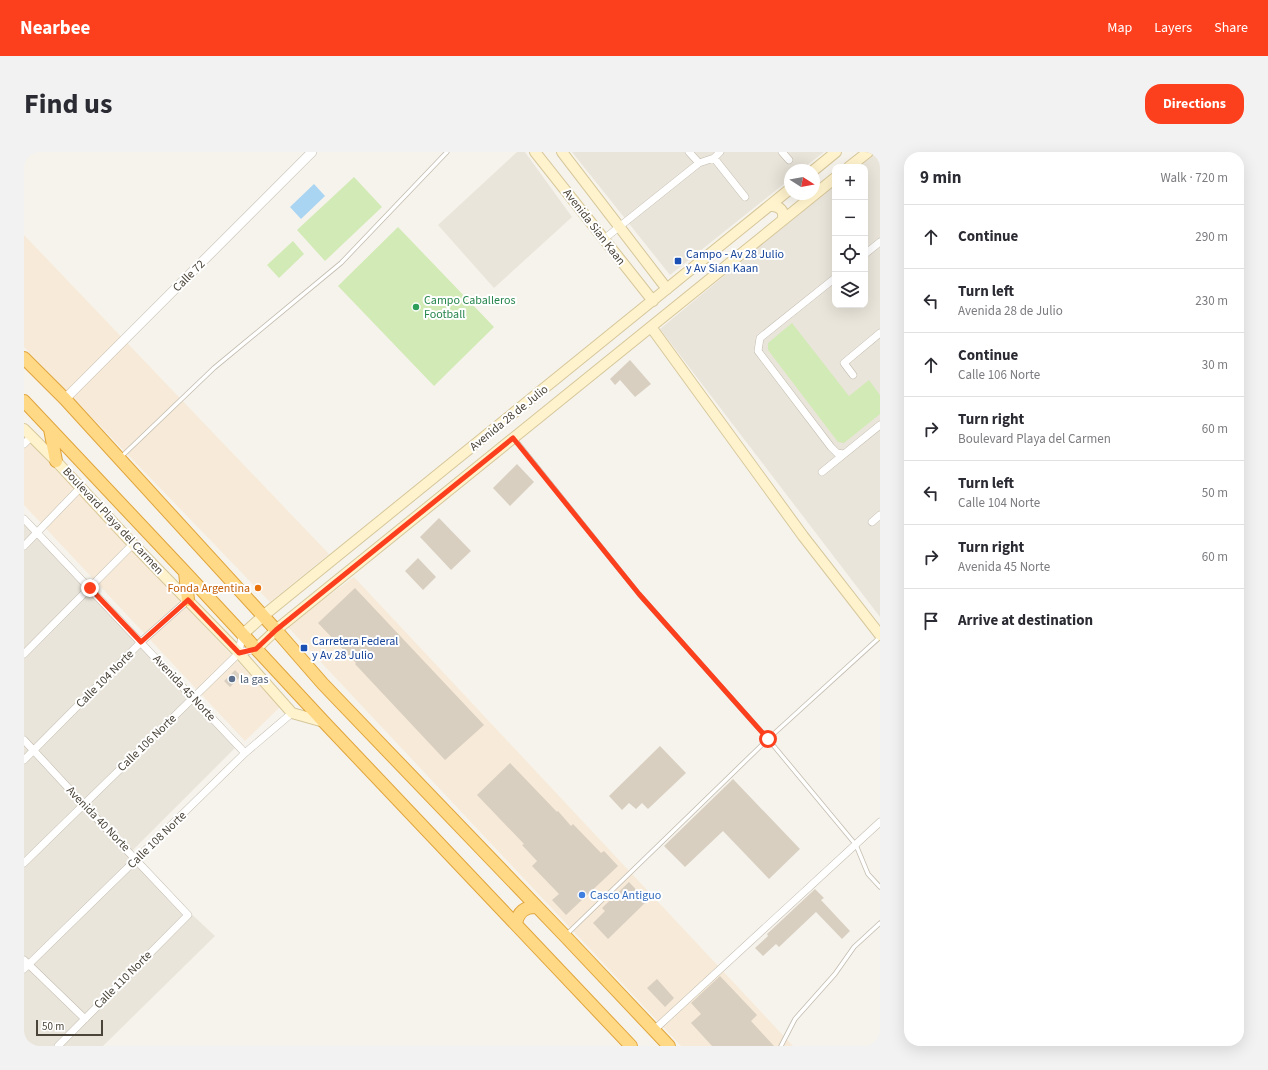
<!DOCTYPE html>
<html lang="en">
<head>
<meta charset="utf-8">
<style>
	body { margin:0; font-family:"Source Sans 3",sans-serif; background:#f2f2f3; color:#2b2b33 }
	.controls { position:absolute; right:12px; top:12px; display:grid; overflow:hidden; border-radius:8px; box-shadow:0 4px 16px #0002 }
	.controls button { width:36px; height:36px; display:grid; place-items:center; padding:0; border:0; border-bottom:1px solid #e1e1e2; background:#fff; color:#2b2b33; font:20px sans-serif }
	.compass { position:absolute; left:760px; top:12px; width:36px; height:36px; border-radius:50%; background:#fff; box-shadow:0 4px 16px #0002; rotate:101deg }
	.scale { position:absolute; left:12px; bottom:10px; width:67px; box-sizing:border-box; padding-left:4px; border:2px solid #4b4439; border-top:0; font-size:11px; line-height:14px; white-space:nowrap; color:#4b4439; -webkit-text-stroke:3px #fff; paint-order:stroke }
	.stop { position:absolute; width:12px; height:12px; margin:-9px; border:3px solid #fc3f1d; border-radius:50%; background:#fff }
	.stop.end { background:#fc3f1d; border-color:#fff; box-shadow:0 1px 4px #0008 }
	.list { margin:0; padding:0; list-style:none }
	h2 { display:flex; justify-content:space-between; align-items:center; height:52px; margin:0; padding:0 16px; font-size:17px }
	h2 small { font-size:13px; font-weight:400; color:#7c7c81 }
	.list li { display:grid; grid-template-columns:26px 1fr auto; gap:12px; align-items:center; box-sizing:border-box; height:64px; padding:0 16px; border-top:1px solid #e1e1e2 }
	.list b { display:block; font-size:15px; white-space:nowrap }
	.list p { margin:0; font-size:13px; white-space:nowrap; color:#7c7c81 }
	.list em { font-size:13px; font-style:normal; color:#7c7c81 }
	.icon { flex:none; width:22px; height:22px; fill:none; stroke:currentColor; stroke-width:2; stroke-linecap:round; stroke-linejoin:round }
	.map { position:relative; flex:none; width:856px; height:894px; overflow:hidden; border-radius:16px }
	header { display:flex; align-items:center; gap:24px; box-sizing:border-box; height:56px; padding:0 20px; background:#fc3f1d; color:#fff }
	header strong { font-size:19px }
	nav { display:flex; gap:22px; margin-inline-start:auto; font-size:14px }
	.intro { display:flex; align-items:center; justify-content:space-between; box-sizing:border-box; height:96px; padding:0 24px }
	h1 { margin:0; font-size:28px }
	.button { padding:10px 18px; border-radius:16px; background:#fc3f1d; color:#fff; font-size:14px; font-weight:700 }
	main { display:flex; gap:24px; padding:0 24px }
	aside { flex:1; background:#fff; border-radius:16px; box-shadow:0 4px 16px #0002 }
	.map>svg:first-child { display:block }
	.residential { fill:#eae5da }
	.commercial { fill:#f7ead8 }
	.green { fill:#d2eab5 }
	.water { fill:#a9d4f2 }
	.building { fill:#d8cfc1 }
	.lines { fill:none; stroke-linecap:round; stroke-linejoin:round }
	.service-casing { stroke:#c2bbae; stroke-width:5 }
	.minor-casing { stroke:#c2bbae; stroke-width:8 }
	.tertiary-casing { stroke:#c2bbae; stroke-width:10 }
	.secondary-casing { stroke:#d6c79b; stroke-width:12 }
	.trunk-casing { stroke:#e0a43c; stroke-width:14 }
	.service { stroke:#fff; stroke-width:3.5 }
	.minor { stroke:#fff; stroke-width:7 }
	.tertiary { stroke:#fff; stroke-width:9 }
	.secondary { stroke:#fff3cd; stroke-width:10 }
	.trunk { stroke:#ffd985; stroke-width:12 }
	.route { stroke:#fc3f1d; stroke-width:5 }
	.transit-dot { fill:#1a4fb4; stroke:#fff; stroke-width:1.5 }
	.leisure-dot { fill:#2e9e5b; stroke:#fff; stroke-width:1.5 }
	.food-dot { fill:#e8710a; stroke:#fff; stroke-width:1.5 }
	.service-dot { fill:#5c6f8a; stroke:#fff; stroke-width:1.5 }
	.shop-dot { fill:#3f7fe0; stroke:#fff; stroke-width:1.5 }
	.labels { text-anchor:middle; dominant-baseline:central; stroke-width:4; stroke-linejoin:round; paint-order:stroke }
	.street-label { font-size:12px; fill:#4b4439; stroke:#fff }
	.transit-label { font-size:12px; fill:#164399; stroke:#fff; text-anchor:start }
	.leisure-label { font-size:12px; fill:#27864d; stroke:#fff; text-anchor:start }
	.food-label { font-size:12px; fill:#c56008; stroke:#fff; text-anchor:end }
	.service-label { font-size:12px; fill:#4e5e75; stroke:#fff; text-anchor:start }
	.shop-label { font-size:12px; fill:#366cbe; stroke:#fff; text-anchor:start }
</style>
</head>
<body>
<header>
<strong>Nearbee</strong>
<nav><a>Map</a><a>Layers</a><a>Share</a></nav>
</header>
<div class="intro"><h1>Find us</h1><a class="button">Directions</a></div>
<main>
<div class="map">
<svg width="856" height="894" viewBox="0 0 856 894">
	<rect width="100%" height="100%" fill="#f6f3ec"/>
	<path class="residential" d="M493,0H501L548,65L470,136L414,73Z
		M548,0H800L777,18H766V27L646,123Z
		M850,0H856V465L636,177L811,32V153H841V15H831Z
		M0,371L212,595L104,703L191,784L79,894H0Z"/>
	<path class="commercial" d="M0,83L305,402L246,450L0,195Z
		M0,281L256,555L221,589L0,353Z
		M330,425L769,894H657L263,474Z"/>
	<path class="green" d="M330,25L358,55L301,109L273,78Z
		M374,75L470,175L410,234L314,134Z
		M269,89L280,102L255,126L243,113Z
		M768,171L825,244L845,228L856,243V262L820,291L814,290L744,198V191Z"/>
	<path class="water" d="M290,32L301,44L277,67L266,55Z"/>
	<path class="building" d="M606,208L627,232L611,245L596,228L591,233L586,227Z
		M493,312L510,330L486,354L469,336Z
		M415,366L447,399L427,418L396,385Z
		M394,406L412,425L399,438L381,419Z
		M331,436L460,573L421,608L331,512L332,511L294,471Z
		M211,518L217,524L206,535L200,529Z
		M636,594L662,621L624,657L618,651L612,657L605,651L598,658L585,644Z
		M486,611L533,660L534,659L547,674L549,672L577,701L580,699L594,714L542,763L528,748L535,742L508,714L513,709L498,693L500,692L453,643Z
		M709,627L776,697L745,727L699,679L661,715L640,694Z
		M605,730L623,749L584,787L569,771L581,759L578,756Z
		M791,737L800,746L797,748L826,779L818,787L792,760L755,795L752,792L739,804L731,796L744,784L743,782Z
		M696,824L733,863L727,869L750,894H688L667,871L677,862L667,851Z
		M633,827L650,846L641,855L623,836Z"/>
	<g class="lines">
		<defs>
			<path id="service" d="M490,286L615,442L744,587L832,693L844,722L856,735
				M97,305L190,216L317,111L423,0
				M542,783L744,587L856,485
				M757,894L771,867L811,822L830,795L856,771"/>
			<path id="minor" d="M665,0L675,11
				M758,0L765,8
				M690,6L721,45
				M580,87L675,11L690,6L696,0
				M841,102L856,90
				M811,126L736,186L734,199L807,295L813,301L820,302
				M829,223L820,211L856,181
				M0,292L7,285
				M798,320L856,273
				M0,367L221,601
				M848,370L856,363
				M0,394L56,336
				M215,501L218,483
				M0,502L109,392
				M0,588L60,653L164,763L34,894
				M0,608L117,490L164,448
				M0,711L215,501L232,497
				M0,808L61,867
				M0,817L221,601L268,561
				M630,878L856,670"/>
			<path id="tertiary" d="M41,247L288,0"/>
			<path id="secondary" d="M511,0L629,149
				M538,0L643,137
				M825,15L844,0
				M790,18L812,0
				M746,54C755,53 762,59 758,69
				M627,175L779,384L856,483
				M0,277L32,309L109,392L215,501L268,561L300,570
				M218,483L239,464L766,37
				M232,497L252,478L811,26"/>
			<path id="trunk" d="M0,206L41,247L252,478L299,532L541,784L645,894
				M0,249L161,420L300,570L607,894
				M26,277L32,309
				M161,420L164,448
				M492,772C494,760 501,754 513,755"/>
		</defs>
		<use href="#service" class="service-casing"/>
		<use href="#minor" class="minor-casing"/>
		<use href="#tertiary" class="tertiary-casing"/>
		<use href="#secondary" class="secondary-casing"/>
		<use href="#trunk" class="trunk-casing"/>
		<use href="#service" class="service"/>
		<use href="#minor" class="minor"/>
		<use href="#tertiary" class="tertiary"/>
		<use href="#secondary" class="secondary"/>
		<use href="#trunk" class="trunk"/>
	</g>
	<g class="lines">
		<path class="route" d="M66,436L117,490L164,448L215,501L232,497L252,478L489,286L615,442L744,587"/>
	</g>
	<g class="transit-dot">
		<rect x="650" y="105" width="8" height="8" rx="2"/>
		<rect x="276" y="492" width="8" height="8" rx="2"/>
	</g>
	<circle class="leisure-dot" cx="392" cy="155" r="4"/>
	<circle class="food-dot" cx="234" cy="436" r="4"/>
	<circle class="service-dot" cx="208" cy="527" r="4"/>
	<circle class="shop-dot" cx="558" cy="743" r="4"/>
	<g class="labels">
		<g class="street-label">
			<text transform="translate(570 75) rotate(52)">Avenida Sian Kaan</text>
			<text transform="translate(165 124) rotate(-45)">Calle 72</text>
			<text transform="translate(485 266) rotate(-39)">Avenida 28 de Julio</text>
			<text transform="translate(89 369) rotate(47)">Boulevard Playa del Carmen</text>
			<text transform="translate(81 527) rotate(-45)">Calle 104 Norte</text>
			<text transform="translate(160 536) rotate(47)">Avenida 45 Norte</text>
			<text transform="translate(123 591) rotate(-44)">Calle 106 Norte</text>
			<text transform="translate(74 667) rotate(46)">Avenida 40 Norte</text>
			<text transform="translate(133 688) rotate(-44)">Calle 108 Norte</text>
			<text transform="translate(99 828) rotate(-45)">Calle 110 Norte</text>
		</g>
		<g class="transit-label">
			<text x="662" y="102">Campo - Av 28 Julio<tspan x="662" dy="14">y Av Sian Kaan</tspan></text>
			<text x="288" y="489">Carretera Federal<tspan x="288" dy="14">y Av 28 Julio</tspan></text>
		</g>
		<g class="leisure-label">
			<text x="400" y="148">Campo Caballeros<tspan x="400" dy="14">Football</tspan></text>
		</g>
		<g class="food-label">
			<text x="226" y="436">Fonda Argentina</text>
		</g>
		<g class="service-label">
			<text x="216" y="527">la gas</text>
		</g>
		<g class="shop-label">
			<text x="566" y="743">Casco Antiguo</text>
		</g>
	</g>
</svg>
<div class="controls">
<button>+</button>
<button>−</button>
<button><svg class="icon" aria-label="locate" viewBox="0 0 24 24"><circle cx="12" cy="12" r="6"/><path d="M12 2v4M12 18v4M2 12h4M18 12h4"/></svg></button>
<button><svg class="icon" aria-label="layers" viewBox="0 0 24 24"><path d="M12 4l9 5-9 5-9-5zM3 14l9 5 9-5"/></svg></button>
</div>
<svg class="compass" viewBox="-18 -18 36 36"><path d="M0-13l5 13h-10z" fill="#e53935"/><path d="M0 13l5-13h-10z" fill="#7c7c81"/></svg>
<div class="scale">50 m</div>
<div class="stop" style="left:744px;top:587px"></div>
<div class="stop end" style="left:66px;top:436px"></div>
</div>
<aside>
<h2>9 min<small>Walk · 720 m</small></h2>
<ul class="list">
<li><svg class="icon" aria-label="ahead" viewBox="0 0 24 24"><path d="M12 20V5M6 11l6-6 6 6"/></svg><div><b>Continue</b></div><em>290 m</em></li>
<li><svg class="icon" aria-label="left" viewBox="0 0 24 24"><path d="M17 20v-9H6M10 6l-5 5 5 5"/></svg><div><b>Turn left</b><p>Avenida 28 de Julio</p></div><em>230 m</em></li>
<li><svg class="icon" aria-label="ahead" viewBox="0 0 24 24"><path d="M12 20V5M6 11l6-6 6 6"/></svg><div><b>Continue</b><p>Calle 106 Norte</p></div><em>30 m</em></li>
<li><svg class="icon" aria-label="right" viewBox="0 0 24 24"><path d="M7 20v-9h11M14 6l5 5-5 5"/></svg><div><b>Turn right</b><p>Boulevard Playa del Carmen</p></div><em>60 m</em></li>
<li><svg class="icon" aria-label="left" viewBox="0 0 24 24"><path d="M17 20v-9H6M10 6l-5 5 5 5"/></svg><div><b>Turn left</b><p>Calle 104 Norte</p></div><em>50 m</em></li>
<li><svg class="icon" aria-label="right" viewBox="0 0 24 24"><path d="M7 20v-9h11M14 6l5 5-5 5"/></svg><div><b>Turn right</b><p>Avenida 45 Norte</p></div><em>60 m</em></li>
<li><svg class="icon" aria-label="arrive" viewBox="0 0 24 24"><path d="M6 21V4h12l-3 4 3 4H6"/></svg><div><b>Arrive at destination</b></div></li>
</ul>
</aside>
</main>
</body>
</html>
